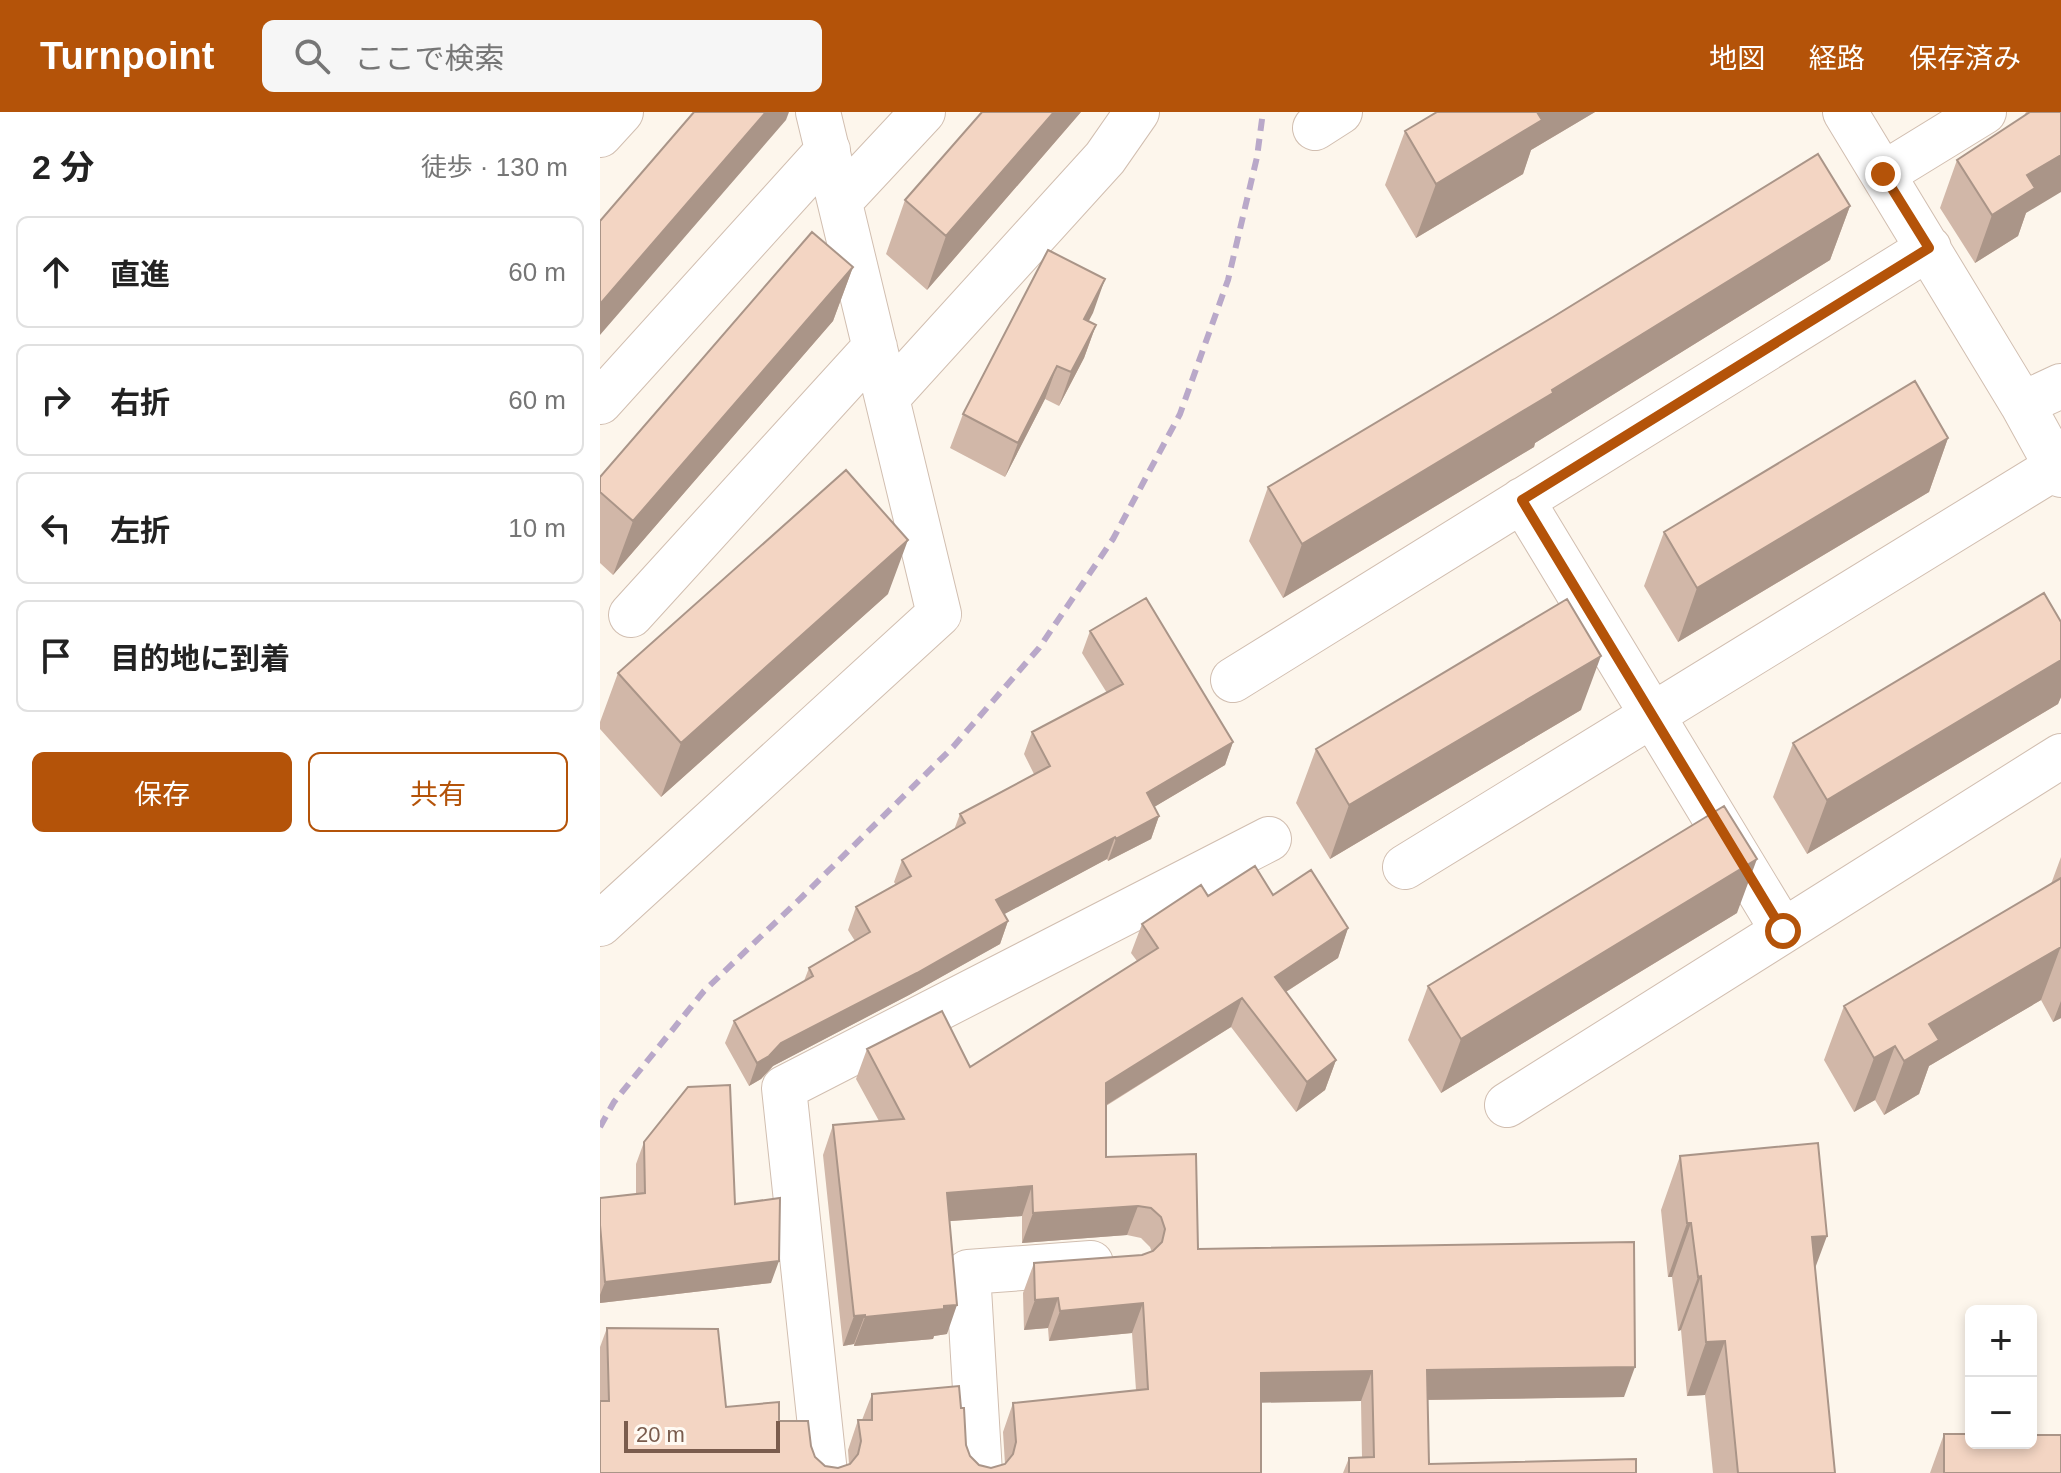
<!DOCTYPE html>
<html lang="ja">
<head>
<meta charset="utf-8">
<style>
	body { margin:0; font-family:Arial,"Noto Sans JP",sans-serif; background:#f6f6f6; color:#222 }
	.controls { position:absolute; right:24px; bottom:24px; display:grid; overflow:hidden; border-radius:12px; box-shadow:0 4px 12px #0003 }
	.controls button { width:72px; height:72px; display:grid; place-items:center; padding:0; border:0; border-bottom:2px solid #e0e0e0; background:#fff; color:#222; font:40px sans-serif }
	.scale { position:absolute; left:24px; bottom:20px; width:156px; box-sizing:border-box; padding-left:8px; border:4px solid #7a5c4d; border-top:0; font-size:22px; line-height:28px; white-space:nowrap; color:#7a5c4d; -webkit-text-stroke:6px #fffaf3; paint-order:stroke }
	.stop { position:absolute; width:24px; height:24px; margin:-18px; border:6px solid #b45309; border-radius:50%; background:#fff }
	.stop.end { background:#b45309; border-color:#fff; box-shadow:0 2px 8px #0008 }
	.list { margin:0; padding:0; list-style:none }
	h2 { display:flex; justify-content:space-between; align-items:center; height:104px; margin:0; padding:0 32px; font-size:34px }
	h2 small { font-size:26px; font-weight:400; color:#767676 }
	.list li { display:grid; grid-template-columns:52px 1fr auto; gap:24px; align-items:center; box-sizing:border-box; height:112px; margin:0 16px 16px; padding:0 16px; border:2px solid #e0e0e0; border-radius:12px }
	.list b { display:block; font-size:30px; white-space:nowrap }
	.list em { font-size:26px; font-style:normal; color:#767676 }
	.actions { display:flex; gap:16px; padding:24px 32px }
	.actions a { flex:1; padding:18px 0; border:2px solid #b45309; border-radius:12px; text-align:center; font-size:28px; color:#b45309 }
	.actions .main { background:#b45309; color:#fff }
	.icon { flex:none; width:44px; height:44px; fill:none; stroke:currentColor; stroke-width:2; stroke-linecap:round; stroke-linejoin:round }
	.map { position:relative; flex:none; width:1461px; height:1361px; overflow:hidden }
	header { display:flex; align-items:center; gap:48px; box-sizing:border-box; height:112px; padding:0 40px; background:#b45309; color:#fff }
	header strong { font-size:38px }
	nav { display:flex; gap:44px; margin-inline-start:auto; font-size:28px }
	.search { width:560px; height:72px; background:#f6f6f6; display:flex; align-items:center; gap:20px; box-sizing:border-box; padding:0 28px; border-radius:12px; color:#767676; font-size:30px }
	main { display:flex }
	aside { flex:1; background:#fff }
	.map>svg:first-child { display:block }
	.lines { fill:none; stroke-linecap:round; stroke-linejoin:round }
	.minor-casing { stroke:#d1beb0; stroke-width:46 }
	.minor { stroke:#fff; stroke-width:44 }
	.rail { stroke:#b9a8c9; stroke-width:6; stroke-dasharray:12 8; stroke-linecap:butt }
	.wall { fill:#d1b7a8 }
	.shaded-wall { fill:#aa9588 }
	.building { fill:#f3d5c3; stroke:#aa9588; stroke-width:2 }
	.route { stroke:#b45309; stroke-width:10 }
</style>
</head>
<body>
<header>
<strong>Turnpoint</strong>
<div class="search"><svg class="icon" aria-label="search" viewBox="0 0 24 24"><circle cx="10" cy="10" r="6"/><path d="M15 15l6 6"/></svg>ここで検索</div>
<nav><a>地図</a><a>経路</a><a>保存済み</a></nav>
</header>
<main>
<aside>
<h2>2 分<small>徒歩 · 130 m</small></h2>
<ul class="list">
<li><svg class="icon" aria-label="ahead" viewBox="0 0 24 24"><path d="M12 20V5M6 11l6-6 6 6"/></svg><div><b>直進</b></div><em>60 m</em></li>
<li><svg class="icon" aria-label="right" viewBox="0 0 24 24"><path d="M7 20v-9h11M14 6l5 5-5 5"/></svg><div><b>右折</b></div><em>60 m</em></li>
<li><svg class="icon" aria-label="left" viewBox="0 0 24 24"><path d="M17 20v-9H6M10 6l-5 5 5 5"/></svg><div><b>左折</b></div><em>10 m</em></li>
<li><svg class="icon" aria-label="arrive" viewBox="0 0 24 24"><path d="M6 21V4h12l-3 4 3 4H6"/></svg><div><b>目的地に到着</b></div></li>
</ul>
<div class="actions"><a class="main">保存</a><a>共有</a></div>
</aside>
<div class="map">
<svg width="1461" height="1361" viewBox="0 0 1461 1361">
	<rect width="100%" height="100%" fill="#fdf6ec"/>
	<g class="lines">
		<defs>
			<path id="minor" d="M1245,0L1422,292L1461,363
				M715,16L740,0
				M0,23L21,0
				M1283,62L1384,0
				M240,89L323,0
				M287,286L505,46L537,0
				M0,290L228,38
				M1422,292L1461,274
				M922,388L1183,819
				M31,503L275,235
				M633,568L1329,136
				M805,755L1456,355
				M0,812L339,502L218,0
				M907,993L1461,644
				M225,1361L184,976L669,727
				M380,1361L368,1160L491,1151"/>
		</defs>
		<use href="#minor" class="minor-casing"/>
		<use href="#minor" class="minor"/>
		<path class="rail" d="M0,1015L14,990L104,879L202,785L353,635L439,536L513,427L580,302L628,168L657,45L663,0"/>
	</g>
	<path class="wall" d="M481,0L327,178L286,142L305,88Z
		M837,0H995L931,38L923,62L816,126L785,73L805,19Z
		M1426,0H1461L1418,124L1375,151L1340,96L1357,48L1424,4Z
		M1250,94L1230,148L935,331L934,335L683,486L649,429L668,375Z
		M253,155L233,209L13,463L0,451V365Z
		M505,167L488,209L496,213L484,246L459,294L445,287L405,365L350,336L363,302Z
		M1348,326L1329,380L1078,530L1044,474L1064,420Z
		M288,482L61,685L0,617V610L18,561Z
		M1461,510V585L1458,592L1207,742L1173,685L1193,631Z
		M490,519L633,630L625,653L554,695L559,704L551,727L508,749L507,747L404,802L408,809L400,832L309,883L173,954L161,967L149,974L125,931L134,909L204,869L209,856L255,829L248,818L256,795L296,773L294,770L302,748L354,718L360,702L434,662L424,642L432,620L507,581L482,541Z
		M981,598L730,747L696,691L716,637Z
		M1461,745V906L1453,910L1441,888L1329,954L1319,982L1284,1003L1275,988L1254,1000L1224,948L1244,894L1451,772Z
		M673,783L748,816L738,846L686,880L736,948L725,978L696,1000L631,915L506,994V1045L598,1137L1024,1285L827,1288L829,1352L1036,1361H743L749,1346L762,1345L761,1289L661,1290V1361H0V1235L7,1216L126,1295L179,1309L211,1334L215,1345L225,1354L238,1356L249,1352L248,1338L258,1308H262L272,1282L366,1333L370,1344L379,1353L391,1356L405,1352L403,1320L413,1291L536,1278L532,1221L449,1229L448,1216L424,1218L423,1181L434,1151L542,1143L552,1140L550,1135L541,1126L527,1123L422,1131V1104L350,1109L347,1222L334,1224L333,1227L254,1234V1232L243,1234L223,1043L233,1013L279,1009L256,967L267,937L370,955L537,849L531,841L542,812L608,784Z
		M1137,801L841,981L808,928L828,874Z
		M44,1030L135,1092L171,1171L0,1191V1086L36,1082V1052Z
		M1080,1044L1215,1156L1235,1361H1113L1105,1283L1087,1284L1081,1218L1078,1219L1072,1165H1068L1061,1098Z
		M1344,1322L1461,1361H1330Z"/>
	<path class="shaded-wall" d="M166,0H189L186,8L0,223V192Z
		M454,0H481L327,178L346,124Z
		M932,0H995L931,38L923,62L816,126L836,72Z
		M1461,43V80L1426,101L1418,124L1375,151L1392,103L1427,63Z
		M1250,94L1230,148L935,331L934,335L683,486L702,432Z
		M253,155L233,209L13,463L33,409Z
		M505,167L493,201L472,241L484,207Z
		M496,213L484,246L459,294L471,260Z
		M457,254L445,287L405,365L418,331Z
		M1348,326L1329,380L1078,530L1097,476Z
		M308,428L288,482L61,685L81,631Z
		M1001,544L981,598L730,747L749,693Z
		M1461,548V585L1458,592L1207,742L1227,688Z
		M633,630L625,653L539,704L547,681Z
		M559,704L551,727L508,749L516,727Z
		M515,725L507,747L388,811L396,788Z
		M1157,747L1137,801L841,981L861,927Z
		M408,809L400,832L309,883L173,954L161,967L149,974L157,951L181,931Z
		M748,816L738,846L664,894L675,865Z
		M1461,834L1441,888L1329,954L1319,982L1284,1003L1304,949L1329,912Z
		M642,886L631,915L495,1000L506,971Z
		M1461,889V906L1453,910Z
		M1295,934L1275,988L1254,1000L1274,946Z
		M736,948L725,978L696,1000L707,970Z
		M432,1074L422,1104L337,1110L347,1081Z
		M538,1094L527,1123L422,1131L433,1101Z
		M1087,1111H1091L1072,1165H1068Z
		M1227,1124L1207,1178L1212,1125Z
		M179,1149L171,1171L0,1191V1183L5,1170Z
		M1101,1164L1081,1218L1078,1219L1098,1165Z
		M458,1186L448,1216L424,1218L435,1188Z
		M543,1191L532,1221L449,1229L460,1199Z
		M357,1193L347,1222L334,1224L333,1227L254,1234L265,1205Z
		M265,1203L254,1232L243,1234L254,1204Z
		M1125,1229L1105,1283L1087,1284L1106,1230Z
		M1035,1255L1024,1285L816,1288L827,1258Z
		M772,1259L761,1289L650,1291L661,1261Z"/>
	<path class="building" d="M94,0H166L0,192V109Z
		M382,0H454L346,124L305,88Z
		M837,0H937L942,8L836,72L805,19Z
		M1430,0H1461V43L1427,63L1435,76L1392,103L1357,48Z
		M1218,42L1250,94L952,278L953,281L702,432L668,375L953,205Z
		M212,120L253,155L33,409L0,380V365Z
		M448,138L505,167L484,207L496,213L471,260L457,254L418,331L363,302Z
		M1315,269L1348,326L1097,476L1064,420Z
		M246,358L308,428L81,631L18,561Z
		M1444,481L1461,510V548L1227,688L1193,631Z
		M546,486L633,630L547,681L559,704L516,727L515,725L396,788L408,809L317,861L181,931L169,944L157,951L134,909L213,864L209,856L270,820L256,795L311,764L302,748L365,711L360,702L450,654L432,620L523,572L490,519Z
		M967,487L1001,544L749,693L716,637Z
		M1124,694L1157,747L861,927L828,874Z
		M655,754L673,783L711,758L748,816L675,865L736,948L707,970L642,886L506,971V1045L596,1042L598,1137L1034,1130L1035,1255L827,1258L829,1352L1036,1347V1361H749V1346L774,1345L772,1259L661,1261V1361H0V1289H9L7,1216L118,1217L126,1295L179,1290V1309H208L211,1334L215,1345L225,1354L238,1356L250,1352L258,1342L261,1329L258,1308H272V1282L359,1274L361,1296H364L366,1333L370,1344L379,1353L391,1356L405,1352L413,1342L416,1330L413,1291L548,1277L543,1191L460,1199L458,1186L435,1188L434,1151L542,1143L553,1139L562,1130L565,1117L561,1105L551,1096L538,1094L433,1101L432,1074L347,1081L357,1193L344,1194V1197L265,1205V1203L254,1204L233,1013L304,1007L267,937L342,899L370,955L558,836L542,812L601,773L608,784Z
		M1461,766V835L1329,912L1339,928L1304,949L1295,934L1274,946L1244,894Z
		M130,973L135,1092L180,1086L179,1149L5,1170L0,1113V1086L45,1081L44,1030L88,975Z
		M1218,1031L1227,1124L1212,1125L1235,1361H1138L1125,1229L1106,1230L1101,1164L1098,1165L1091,1111H1087L1080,1044Z
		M1344,1322H1371V1331H1431V1323H1461V1361H1344Z"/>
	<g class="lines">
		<path class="route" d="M1183,819L922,388L1329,136L1283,62"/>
	</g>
</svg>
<div class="controls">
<button>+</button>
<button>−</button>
</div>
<div class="scale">20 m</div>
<div class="stop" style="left:1183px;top:819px"></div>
<div class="stop end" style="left:1283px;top:62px"></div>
</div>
</main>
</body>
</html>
